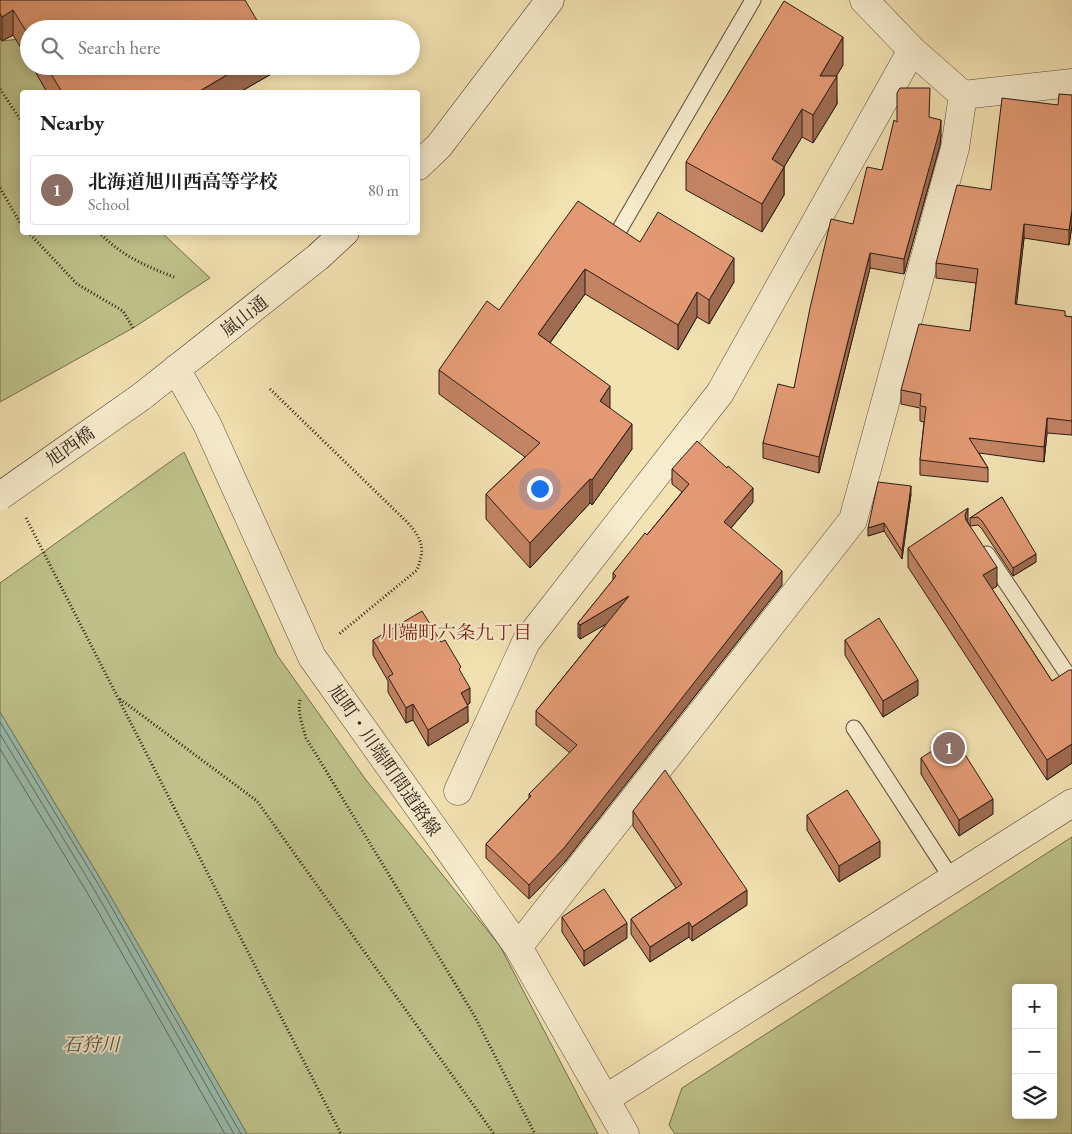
<!DOCTYPE html>
<html lang="en">
<head>
<meta charset="utf-8">
<style>
	body { margin:0; font-family:"EB Garamond","Noto Serif JP",serif; background:#f2f2f2; color:#222 }
	.controls { position:absolute; right:15px; bottom:15px; display:grid; overflow:hidden; border-radius:5px; box-shadow:0 2px 12px #0003 }
	.controls button { width:45px; height:45px; display:grid; place-items:center; padding:0; border:0; border-bottom:1px solid #e0e0e0; background:#fff; color:#222; font:25px sans-serif }
	.you { position:absolute; left:539px; top:488px; width:18px; height:18px; margin:-12px; border:4px solid #fff; border-radius:50%; background:#1a73e8; box-shadow:0 0 0 8px #1a73e833 }
	.badge { display:grid; place-items:center; width:32px; height:32px; border-radius:50%; background:#8f2418; color:#fff; font-size:16px; font-weight:700 }
	.pin { position:absolute; translate:-50% -50%; border:2px solid #fff; box-shadow:0 1px 5px #0006 }
	.list { margin:0; padding:0; list-style:none }
	h2 { display:flex; justify-content:space-between; align-items:center; height:65px; margin:0; padding:0 20px; font-size:21px }
	h2 small { font-size:16px; font-weight:400; color:#767676 }
	.list li { display:grid; grid-template-columns:32px 1fr auto; gap:15px; align-items:center; box-sizing:border-box; height:70px; margin:0 10px 10px; padding:0 10px; border:1px solid #e0e0e0; border-radius:5px }
	.list b { display:block; font-size:19px; white-space:nowrap }
	.list p { margin:0; font-size:16px; white-space:nowrap; color:#767676 }
	.list em { font-size:16px; font-style:normal; color:#767676 }
	.icon { flex:none; width:28px; height:28px; fill:none; stroke:currentColor; stroke-width:2; stroke-linecap:round; stroke-linejoin:round }
	.map { position:relative; flex:none; width:1072px; height:1134px; overflow:hidden }
	.search { position:absolute; background:#fff; box-shadow:0 2px 12px #0003; left:20px; top:20px; width:400px; height:55px; display:flex; align-items:center; gap:12px; box-sizing:border-box; padding:0 18px; border-radius:28px; color:#767676; font-size:19px }
	.panel { position:absolute; background:#fff; box-shadow:0 2px 12px #0003; left:20px; top:90px; width:400px; height:145px; border-radius:5px }
	.map>svg:first-child { display:block }
	.green { fill:#bec28a; stroke:#746e4f; fill-rule:evenodd }
	.water { fill:#9bbdae; stroke:#6e7c70 }
	.lines { fill:none; stroke-linecap:round; stroke-linejoin:round }
	.shore { stroke:#626c61; stroke-width:1 }
	.lane-casing { stroke:#5c4d3c; stroke-width:17 }
	.street-casing { stroke:#5c4d3c; stroke-width:29 }
	.secondary-casing { stroke:#2a1b14; stroke-width:29 }
	.path { stroke:#2a1b14; stroke-width:3; stroke-dasharray:1 2.5; stroke-linecap:butt }
	.lane { stroke:#f7eccd; stroke-width:15 }
	.street { stroke:#f7eccd; stroke-width:28 }
	.secondary { stroke:#f7eccd; stroke-width:28 }
	.secondary-bridge-casing { stroke:#2a1b14; stroke-width:29; stroke-linecap:butt }
	.secondary-bridge { stroke:#f7eccd; stroke-width:28 }
	.wall { fill:#c38464; stroke:#2a1b14 }
	.shaded-wall { fill:#9f6c51; stroke:#2a1b14 }
	.building { fill:#e39a74; stroke:#2a1b14 }
	.labels { text-anchor:middle; dominant-baseline:central; stroke-width:4; stroke-linejoin:round; paint-order:stroke }
	.street-label { font-size:18px; fill:#2a1b14; stroke:#f7eccd }
	.neighbourhood-label { font-size:19px; fill:#7a1f14; stroke:#f7eccd }
	.water-label { font-size:19px; font-style:italic; fill:#52544a; stroke:#f7eccd }
</style>
</head>
<body>
<div class="map">
<svg width="1072" height="1134" viewBox="0 0 1072 1134">
	<rect width="100%" height="100%" fill="#f3e2b2"/>
	<filter id="stains"><feTurbulence type="fractalNoise" baseFrequency=".004" numOctaves="4"/><feColorMatrix values="0 0 0 0 .2 0 0 0 0 .09 0 0 0 0 .02 0 0 0 .5 -.17"/></filter>
	<radialGradient id="worn" r=".72"><stop offset=".6" stop-color="#630" stop-opacity="0"/><stop offset="1" stop-color="#630" stop-opacity=".3"/></radialGradient>
	<path class="green" d="M0,38L2,41L29,38V66H32L47,92H22V232L162,233L210,278L133,328L0,402Z
		M184,452L277,655L366,780L500,946L598,1134H247L104,885L0,712V583Z
		M1072,837V1134H675L669,1125L682,1088ZM1016,988H1053V1115H1016Z"/>
	<path class="water" d="M0,712L104,885L247,1134H0Z"/>
	<g class="lines">
		<path class="shore" d="M0,722L100,887L241,1134
			M0,734L95,891L234,1134
			M0,749L88,894L225,1134"/>
		<defs>
			<path id="lane" d="M614,239L753,0
				M987,554L1072,681
				M854,728L952,879"/>
			<path id="street" d="M864,0L912,50L963,95L1072,83
				M176,369L207,424L312,657L518,947L625,1134
				M458,791L526,642L720,393L912,50
				M518,947L853,520L955,148L963,95
				M605,1099L1072,803"/>
			<path id="secondary" d="M418,166L439,146L550,0
				M141,397L318,257L345,232"/>
		</defs>
		<use href="#lane" class="lane-casing"/>
		<use href="#street" class="street-casing"/>
		<use href="#secondary" class="secondary-casing"/>
		<path class="path" d="M0,89L22,122
			M0,188L22,226
			M28,232L77,284L123,311L133,328
			M99,232C122,257 147,266 176,278
			M270,389L408,523C423,540 425,549 417,570L338,635
			M26,518L341,1134
			M120,699L257,801L494,1134
			M300,700C297,712 303,727 306,738L474,1015L535,1134"/>
		<use href="#lane" class="lane"/>
		<use href="#street" class="street"/>
		<use href="#secondary" class="secondary"/>
		<defs>
			<path id="secondary-bridge" d="M0,496L141,397"/>
		</defs>
		<use href="#secondary-bridge" class="secondary-bridge-casing"/>
		<use href="#secondary-bridge" class="secondary-bridge"/>
	</g>
	<path class="wall" d="M0,0L262,29H29V61L13,35L2,41L0,38Z
		M843,65L836,76L837,104L813,143L802,137L784,167V195L762,232L686,190V162Z
		M32,66H273V73L240,92H47Z
		M1072,95V225L1069,245L1024,238L1016,304L1065,316L1072,317V435L1047,433L1044,462L979,453L988,468V482L920,475V460L924,422L920,421V408L901,404V390L970,331L976,283L936,278V263L991,190L1058,105Z
		M929,117L941,135L940,145L904,274L870,268L819,473L763,458V443L794,388L853,224L882,170L897,122Z
		M640,242L734,282L709,324L697,317L678,350L585,294L550,343L610,408L632,449L592,505L590,503L530,568L486,519V494L525,457L439,394V370L499,310Z
		M672,469L753,502L731,528L782,585L564,863L529,899L486,858V844L529,798V794L570,753L536,725V711L607,623L580,639L578,637V623L613,580V573L647,535L682,492L672,484Z
		M911,494L902,559L884,531L868,536Z
		M1002,497L1036,562L1013,576L982,529L978,525L970,526V518Z
		M968,522L997,586L992,589L1052,681L1072,670V763L1047,780L908,567V548Z
		M373,640L441,642L461,674L470,703L467,705L468,722L428,746L413,720L406,723L388,692V681L373,655Z
		M845,640L918,695L883,717L845,655Z
		M921,758L993,814L959,836L921,774Z
		M633,811L747,905L692,941L689,937L650,962L631,934V919L676,888L633,826Z
		M807,815L880,857L839,882L807,830Z
		M562,917L627,938L584,966L562,932Z"/>
	<path class="shaded-wall" d="M13,10V35L2,41V17Z
		M843,37V65L834,80L837,76V104L813,143V115L820,76Z
		M242,66H273V73L240,92H198Z
		M802,109V137L772,187V159Z
		M941,120V135L940,145L904,274V259Z
		M784,167V195L762,232V204Z
		M1072,210V225L1069,245V230Z
		M1024,224V238L1015,319V304Z
		M870,253V268L819,473V457Z
		M734,258V282L709,324V300Z
		M585,269V294L538,359V334Z
		M697,292V317L678,350V325Z
		M610,386V410L600,401Z
		M1047,418V433L1044,462V447Z
		M632,424V449L592,505V480Z
		M590,479V503L530,568V543Z
		M911,486V494L902,559V551Z
		M753,488V502L724,536V522Z
		M968,508V527L965,515Z
		M884,523V531L868,536V528Z
		M1036,554V562L1013,576V568Z
		M997,567V586L983,595V575Z
		M782,571V585L564,863L529,899V885Z
		M629,596V611L580,639V625Z
		M918,680V695L883,717V701Z
		M470,688V703L461,709V693Z
		M413,704V720L406,723V708Z
		M468,706V722L428,746V730Z
		M1072,744V763L1047,780V760Z
		M993,799V814L959,836V820Z
		M880,841V857L839,882V866Z
		M747,890V905L692,941V927Z
		M689,922V937L650,962V947Z
		M627,923V938L584,966V951Z"/>
	<path class="building" d="M0,0H245L262,29H29V36L13,10L2,17L0,13Z
		M784,1L843,37L820,76H837L813,115L802,109L772,159L784,167L762,204L686,162Z
		M46,66H242L198,92H62Z
		M900,88H930L929,117L941,120L940,129L904,259L870,253L819,457L763,443L778,384L794,388L810,308L831,219L853,224L867,167L882,170L894,120L897,122V93Z
		M1059,94L1072,95V210L1069,230L1024,224L1015,304L1065,311V316L1072,317V421L1047,418L1044,447L969,438L988,468L920,460L926,407L920,406L921,394L901,390L919,324L970,331L978,269L936,263L957,185L991,190L1002,98L1058,105Z
		M578,201L640,242L658,212L734,258L709,300L697,292L678,325L585,269L538,334L610,386L600,401L632,424L592,480L590,479L530,543L486,494L540,443L439,370L487,301L499,310Z
		M697,441L727,468L728,466L753,488L724,522L782,571L564,848L529,885L486,844L531,796L529,794L577,745L536,711L629,596L580,625L578,623L616,576L613,573L645,533L647,535L689,484L672,469Z
		M878,482L911,486L902,551L884,523L868,528Z
		M1002,497L1036,554L1013,568L982,521L978,517L970,518Z
		M968,508L965,515L966,520L997,567L983,575L1052,681L1069,670H1072V744L1047,760L908,548Z
		M422,611L441,642L445,640L461,667L459,669L470,688L461,693L468,706L428,730L413,704L406,708L388,677L393,674L373,640Z
		M879,618L918,680L883,701L845,640Z
		M954,737L993,799L959,820L921,758Z
		M665,770L747,890L692,927L689,922L650,947L631,919L682,884L633,811Z
		M847,790L880,841L839,866L807,815Z
		M604,889L627,923L584,951L562,917Z"/>
	<g class="labels">
		<g class="street-label">
			<text transform="translate(244 316) rotate(-38)">嵐山通</text>
			<text transform="translate(70 446) rotate(-35)">旭西橋</text>
			<text transform="translate(385 760) rotate(55)">旭町・川端町間道路線</text>
		</g>
		<g class="neighbourhood-label">
			<text x="456" y="632">川端町六条九丁目</text>
		</g>
		<g class="water-label">
			<text x="91" y="1044">石狩川</text>
		</g>
	</g>
	<rect width="100%" height="100%" filter="url(#stains)"/>
	<rect width="100%" height="100%" fill="url(#worn)"/>
</svg>
<div class="controls">
<button>+</button>
<button>−</button>
<button><svg class="icon" aria-label="layers" viewBox="0 0 24 24"><path d="M12 4l9 5-9 5-9-5zM3 14l9 5 9-5"/></svg></button>
</div>
<div class="you"></div>
<div class="pin badge" style="left:949px;top:748px;background:#8d6e63">1</div>
<div class="search"><svg class="icon" aria-label="search" viewBox="0 0 24 24"><circle cx="10" cy="10" r="6"/><path d="M15 15l6 6"/></svg>Search here</div>
<section class="panel">
<h2>Nearby<small></small></h2>
<ul class="list">
<li><span class="badge" style="background:#8d6e63">1</span><div><b>北海道旭川西高等学校</b><p>School</p></div><em>80 m</em></li>
</ul>
</section>
</div>
</body>
</html>
